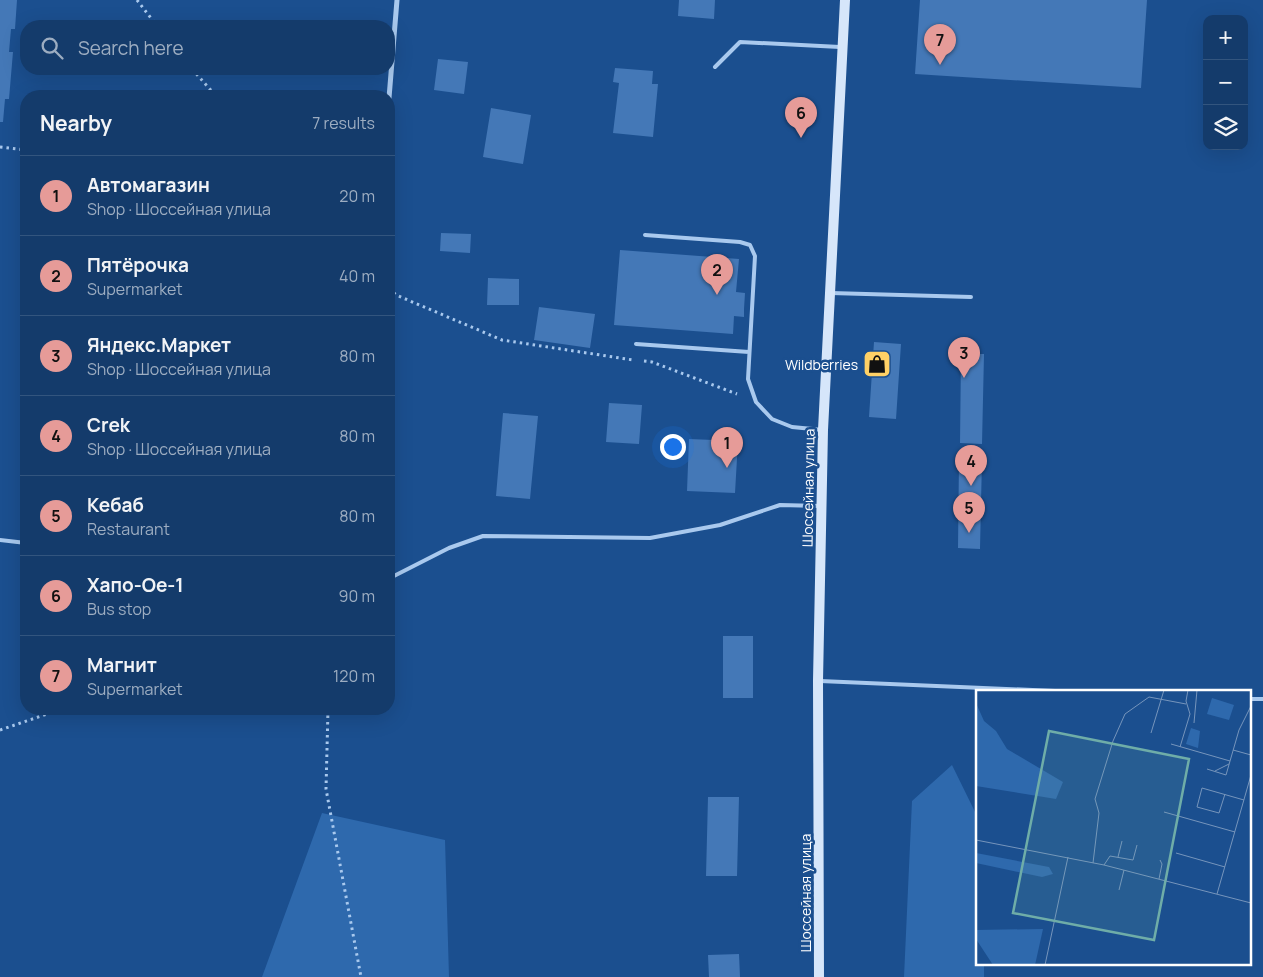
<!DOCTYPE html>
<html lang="en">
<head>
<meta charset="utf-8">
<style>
	body { margin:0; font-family:Manrope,sans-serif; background:#214673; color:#f1f3f6 }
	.controls { position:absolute; right:15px; top:15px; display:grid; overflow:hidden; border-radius:10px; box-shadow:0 5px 20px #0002 }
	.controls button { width:45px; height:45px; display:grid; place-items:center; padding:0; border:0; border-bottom:1px solid #33557e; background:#143b6b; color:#f1f3f6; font:25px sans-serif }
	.you { position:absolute; left:672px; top:446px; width:18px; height:18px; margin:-12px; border:4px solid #fff; border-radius:50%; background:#1a73e8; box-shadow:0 0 0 8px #1a73e833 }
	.badge { display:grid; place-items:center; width:32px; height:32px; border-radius:50%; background:#e69b98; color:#111; font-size:16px; font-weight:700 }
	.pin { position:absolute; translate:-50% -41px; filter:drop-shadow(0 1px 2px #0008) }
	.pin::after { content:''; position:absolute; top:26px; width:18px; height:15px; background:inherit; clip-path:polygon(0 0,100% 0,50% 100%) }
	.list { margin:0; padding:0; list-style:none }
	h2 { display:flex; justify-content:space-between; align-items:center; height:65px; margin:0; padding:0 20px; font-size:21px }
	h2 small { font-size:16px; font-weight:400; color:#9dadc1 }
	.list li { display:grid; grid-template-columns:32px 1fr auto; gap:15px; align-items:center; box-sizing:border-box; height:80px; padding:0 20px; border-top:1px solid #33557e }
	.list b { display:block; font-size:19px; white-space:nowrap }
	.list p { margin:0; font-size:16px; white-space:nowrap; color:#9dadc1 }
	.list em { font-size:16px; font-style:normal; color:#9dadc1 }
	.icon { flex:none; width:28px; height:28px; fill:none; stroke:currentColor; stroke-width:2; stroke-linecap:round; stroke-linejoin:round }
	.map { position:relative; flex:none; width:1263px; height:977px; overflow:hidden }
	.search { position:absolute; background:#143b6b; box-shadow:0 5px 20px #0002; left:20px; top:20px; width:375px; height:55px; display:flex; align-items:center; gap:12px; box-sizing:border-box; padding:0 18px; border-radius:20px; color:#9dadc1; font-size:19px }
	.panel { position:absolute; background:#143b6b; box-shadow:0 5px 20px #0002; left:20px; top:90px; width:375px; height:625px; border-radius:20px }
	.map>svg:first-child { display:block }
	.green { fill:#2e69ad }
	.building { fill:#4478b7 }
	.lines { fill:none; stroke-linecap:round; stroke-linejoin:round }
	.path { stroke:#a9c9ee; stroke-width:3; stroke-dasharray:2.5 4; stroke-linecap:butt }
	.lane { stroke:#a9c9ee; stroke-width:4 }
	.street { stroke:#a9c9ee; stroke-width:5 }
	.secondary { stroke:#d6e6fa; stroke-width:10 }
	.labels { text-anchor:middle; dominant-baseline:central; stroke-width:5; stroke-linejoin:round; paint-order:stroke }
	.poi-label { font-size:14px; fill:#fff; stroke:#1b4f8f; text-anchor:end }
	.street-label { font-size:14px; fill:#fff; stroke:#1b4f8f }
	.inset-road { fill:none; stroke:#7695bc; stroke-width:1 }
	.view { fill:#6fada8; fill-opacity:0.15; stroke:#6fada8; stroke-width:2.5 }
	.inset-edge { fill:none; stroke:#fff; stroke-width:2.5 }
</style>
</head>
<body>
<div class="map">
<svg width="1263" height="977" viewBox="0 0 1263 977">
	<rect width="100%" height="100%" fill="#1b4f8f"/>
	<path class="green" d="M952,765L977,816V963H984V977H904L912,801Z
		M322,813L445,840L449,977H262Z"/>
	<path class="building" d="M0,0H17L15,29H11L9,52H13L9,99H5L3,122H0Z
		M679,0H715L714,19L678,16Z
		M920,0H1147L1141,88L915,74Z
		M438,59L468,62L464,94L434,90Z
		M615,68L653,71L652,84H658L653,137L613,133L619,83L613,82Z
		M491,108L531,115L523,164L483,157Z
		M441,233L471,234L470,253L440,251Z
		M620,250L739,259L736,292L745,293L744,309V317L734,316L733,334L614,325Z
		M488,278L519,279V305H487Z
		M539,307L595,314L590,348L534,340Z
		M874,342L901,344L896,419L869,417Z
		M961,354H984L982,444L960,443Z
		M609,403L642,405L639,444L606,442Z
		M503,413L538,416L530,499L496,496Z
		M689,439L738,441L735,493L687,491Z
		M959,459H982L980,549L958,548Z
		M723,636H753V698H723Z
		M708,797H739L737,876H706Z
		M739,954L740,977H709L708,955Z"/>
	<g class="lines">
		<path class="path" d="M137,0L157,26
			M192,69L216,96
			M0,147L26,150
			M389,288L396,295L502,340L633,360
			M644,361L652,362L737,394
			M328,709L326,789L361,977
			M0,730L62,709"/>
		<path class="lane" d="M715,67L740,42L840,47
			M645,235L740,242L750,245L755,256L748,379L756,402L772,419L792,427L823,430
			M831,293L971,297
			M636,344L749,352
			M0,540L26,543
			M389,577L390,578L449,548L483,536L650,538L720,525L780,505L821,506
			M820,681L1055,691
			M1249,699H1263"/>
		<path class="street" d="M389,98L397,0"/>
		<path class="secondary" d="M819,977L818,681L823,430L845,0"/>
	</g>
	<defs>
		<symbol id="shop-square" viewBox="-11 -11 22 22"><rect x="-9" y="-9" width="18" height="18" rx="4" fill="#ffd166" stroke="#1b4f8f"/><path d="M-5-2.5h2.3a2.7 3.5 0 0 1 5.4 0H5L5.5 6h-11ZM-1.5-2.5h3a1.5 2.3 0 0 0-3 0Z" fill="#111"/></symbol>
	</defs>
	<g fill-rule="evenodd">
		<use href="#shop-square" x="861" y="348" width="32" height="32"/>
	</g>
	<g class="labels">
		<g class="poi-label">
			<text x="858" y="364">Wildberries</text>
		</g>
		<g class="street-label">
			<text transform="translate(808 488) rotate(-89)">Шоссейная улица</text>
			<text transform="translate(805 893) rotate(-90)">Шоссейная улица</text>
		</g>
	</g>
	<g transform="translate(976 690)">
		<rect width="275" height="275" fill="#1b4f8f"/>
		<path d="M236,8L258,15L253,30L231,24ZM0,13L8,31L20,41L31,59L87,92L80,109L0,96ZM215,38L224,41L222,58L210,54ZM0,163L73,177L77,184L66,187L0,173ZM67,239L59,275H17L0,249V240Z" fill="#2e69ad"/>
		<path class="inset-road" d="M218,33L221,0M175,43L188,0M195,54L254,71M204,57L214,24L210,11L212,0M257,60L275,65M231,79L250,85L263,40L275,16M239,81L253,74M249,104L243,123L221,117L226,98L268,110M188,122L259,142M0,150L128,175L275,213M200,163L249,177M142,167L146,151M117,173L123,123L119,109L137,51L149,24L173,7L210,14M128,175L134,166L157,170L161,155M183,189L186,174L184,170M143,200L148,180M241,204L275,85M69,275L92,167"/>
		<path class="view" d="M73,41L213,69L178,250L37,223Z"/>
		<rect width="275" height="275" class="inset-edge"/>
	</g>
</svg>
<div class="controls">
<button>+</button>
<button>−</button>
<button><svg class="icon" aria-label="layers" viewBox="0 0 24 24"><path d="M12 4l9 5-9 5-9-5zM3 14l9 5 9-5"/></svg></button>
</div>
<div class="you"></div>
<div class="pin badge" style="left:727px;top:468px">1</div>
<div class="pin badge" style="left:717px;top:295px">2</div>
<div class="pin badge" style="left:964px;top:378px">3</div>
<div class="pin badge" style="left:971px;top:486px">4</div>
<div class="pin badge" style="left:969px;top:533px">5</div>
<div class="pin badge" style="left:801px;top:138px">6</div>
<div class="pin badge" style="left:940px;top:65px">7</div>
<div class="search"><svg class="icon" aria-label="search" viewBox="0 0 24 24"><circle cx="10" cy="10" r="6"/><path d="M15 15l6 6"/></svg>Search here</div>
<section class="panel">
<h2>Nearby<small>7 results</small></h2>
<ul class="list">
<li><span class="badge">1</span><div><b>Автомагазин</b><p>Shop · Шоссейная улица</p></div><em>20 m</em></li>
<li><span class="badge">2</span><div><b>Пятёрочка</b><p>Supermarket</p></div><em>40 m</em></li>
<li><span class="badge">3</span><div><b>Яндекс.Маркет</b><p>Shop · Шоссейная улица</p></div><em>80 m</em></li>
<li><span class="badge">4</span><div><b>Crek</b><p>Shop · Шоссейная улица</p></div><em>80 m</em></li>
<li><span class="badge">5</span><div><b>Кебаб</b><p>Restaurant</p></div><em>80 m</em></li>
<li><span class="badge">6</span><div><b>Хапо-Ое-1</b><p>Bus stop</p></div><em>90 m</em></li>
<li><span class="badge">7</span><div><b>Магнит</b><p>Supermarket</p></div><em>120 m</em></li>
</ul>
</section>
</div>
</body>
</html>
